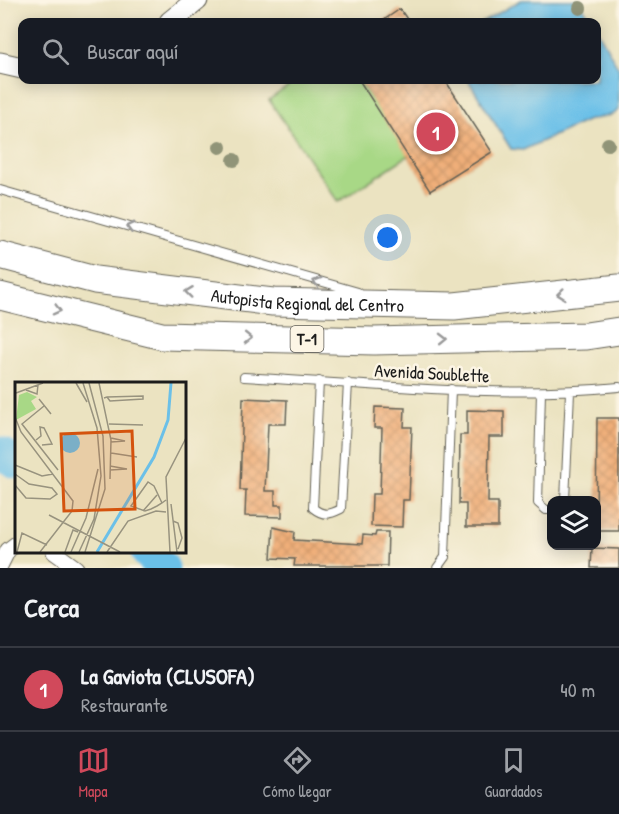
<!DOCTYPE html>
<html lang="es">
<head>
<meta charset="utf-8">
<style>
	body { margin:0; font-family:"Patrick Hand",sans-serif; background:#242831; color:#f1f3f6 }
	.controls { position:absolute; right:18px; bottom:18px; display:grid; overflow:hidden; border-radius:12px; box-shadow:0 3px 15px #0003 }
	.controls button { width:54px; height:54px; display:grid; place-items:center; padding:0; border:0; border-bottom:2px solid #363941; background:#171b24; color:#f1f3f6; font:30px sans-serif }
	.you { position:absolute; left:388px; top:238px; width:21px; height:21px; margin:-15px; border:4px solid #fff; border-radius:50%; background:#1a73e8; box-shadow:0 0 0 9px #1a73e833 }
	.badge { display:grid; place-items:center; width:39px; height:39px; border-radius:50%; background:#d1495b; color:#fff; font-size:20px; font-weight:700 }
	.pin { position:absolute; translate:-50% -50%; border:3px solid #fff; box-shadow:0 2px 6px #0006 }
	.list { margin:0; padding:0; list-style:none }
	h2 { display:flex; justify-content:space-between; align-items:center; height:78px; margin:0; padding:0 24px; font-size:26px }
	h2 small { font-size:20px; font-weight:400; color:#9ea1a6 }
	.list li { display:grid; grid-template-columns:39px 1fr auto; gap:18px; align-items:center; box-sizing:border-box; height:84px; padding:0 24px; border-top:2px solid #363941 }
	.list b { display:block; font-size:22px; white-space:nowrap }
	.list p { margin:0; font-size:20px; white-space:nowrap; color:#9ea1a6 }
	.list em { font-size:20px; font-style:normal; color:#9ea1a6 }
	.icon { flex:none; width:33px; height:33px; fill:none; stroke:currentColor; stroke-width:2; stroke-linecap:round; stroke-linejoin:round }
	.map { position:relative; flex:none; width:619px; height:568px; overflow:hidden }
	.search { position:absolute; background:#171b24; box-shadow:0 3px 15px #0003; left:18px; right:18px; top:18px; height:66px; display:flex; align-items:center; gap:15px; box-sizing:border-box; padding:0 21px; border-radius:12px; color:#9ea1a6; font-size:22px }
	.sheet { height:162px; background:#171b24 }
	nav { display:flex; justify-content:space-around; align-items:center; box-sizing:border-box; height:84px; border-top:2px solid #363941; background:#171b24; font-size:16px; color:#9ea1a6 }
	nav a { display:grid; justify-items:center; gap:3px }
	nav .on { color:#d1495b }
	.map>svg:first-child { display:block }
	.garden { fill:#a8d886; stroke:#627a51; stroke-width:1.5 }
	.water { fill:#6bc0e8; stroke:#446e82; stroke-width:1.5 }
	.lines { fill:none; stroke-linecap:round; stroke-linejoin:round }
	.river { stroke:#6bc0e8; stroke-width:33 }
	.building { fill:url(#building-cross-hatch) }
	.lane-casing { stroke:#646256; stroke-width:10 }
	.street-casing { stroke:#646256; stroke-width:17 }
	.secondary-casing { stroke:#646256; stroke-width:23 }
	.highway-casing { stroke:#646256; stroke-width:29 }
	.lane { stroke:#fff; stroke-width:8 }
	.street { stroke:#fff; stroke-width:15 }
	.secondary { stroke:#fff; stroke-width:21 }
	.highway { stroke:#fff; stroke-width:27 }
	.tree { fill:#909478 }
	.oneway { stroke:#999 }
	.labels { text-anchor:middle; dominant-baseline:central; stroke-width:5; stroke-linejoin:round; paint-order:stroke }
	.shield { fill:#fcf5e5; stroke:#5f5d58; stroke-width:1.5 }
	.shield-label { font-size:16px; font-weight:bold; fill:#1c1c1c }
	.street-label { font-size:18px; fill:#1c1c1c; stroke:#fcf5e5 }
	.inset-river { fill:none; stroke:#6bc0e8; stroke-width:3 }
	.inset-road { fill:none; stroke:#98937f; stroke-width:1.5 }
	.view { fill:#d4530e; fill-opacity:0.15; stroke:#d4530e; stroke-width:3 }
	.inset-edge { fill:none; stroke:#1c1c1c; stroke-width:3 }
</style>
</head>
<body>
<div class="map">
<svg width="619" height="568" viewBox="0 0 619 568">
	<defs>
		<pattern id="building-cross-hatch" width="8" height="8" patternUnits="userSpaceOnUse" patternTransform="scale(1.5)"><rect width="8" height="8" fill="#f0af79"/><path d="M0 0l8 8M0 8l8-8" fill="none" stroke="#cd9668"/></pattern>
	</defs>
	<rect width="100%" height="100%" fill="#fcf5e5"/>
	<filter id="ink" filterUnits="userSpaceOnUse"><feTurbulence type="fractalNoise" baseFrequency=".0167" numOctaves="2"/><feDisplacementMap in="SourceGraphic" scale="12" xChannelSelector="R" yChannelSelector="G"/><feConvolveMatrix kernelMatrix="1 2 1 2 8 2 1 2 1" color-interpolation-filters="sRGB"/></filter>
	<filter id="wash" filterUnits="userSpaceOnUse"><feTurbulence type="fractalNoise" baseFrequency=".008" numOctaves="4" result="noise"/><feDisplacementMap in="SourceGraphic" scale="24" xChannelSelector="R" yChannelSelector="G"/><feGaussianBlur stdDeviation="1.35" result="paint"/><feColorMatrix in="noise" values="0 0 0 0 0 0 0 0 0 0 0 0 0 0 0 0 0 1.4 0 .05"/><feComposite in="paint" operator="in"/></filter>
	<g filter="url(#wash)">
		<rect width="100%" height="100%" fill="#ebe3c1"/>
		<path class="garden" d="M297,80H359L409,155L338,202L269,100Z"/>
		<path class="water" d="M521,0H579L592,22H483Z
			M597,30L619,69V109L614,114L586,121L523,150L511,149L468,80H596Z"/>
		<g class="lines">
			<path class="river" d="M0,453L16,462
				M147,552L163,568"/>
		</g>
		<g id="blocks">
			<path class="building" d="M400,9L409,22H381Z
				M359,80H445L492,152L430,191Z
				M243,398L287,400L286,424H268L265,491H275V505H282V517L245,516L246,490H240Z
				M375,407L405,408L404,427H412L409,500H403L402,527L371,526L372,494H380L382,428H374Z
				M467,410L504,411V437H489L488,502H498V527H466V504H459L460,435H467Z
				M597,418H619V531H596Z
				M273,527L295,532L294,540L362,544L363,535L375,536L376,532H388L387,566H294L295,559L271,558Z
				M592,548L619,549V568H591Z"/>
		</g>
	</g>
	<g filter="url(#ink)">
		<use href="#blocks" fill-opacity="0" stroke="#646256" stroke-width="1.5"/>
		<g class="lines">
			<defs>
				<path id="lane" d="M0,190L358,292
					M244,377C369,384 495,399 619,387
					M319,381L313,508C323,516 329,515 341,509L348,383
					M541,392L538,503L546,510H552
					M565,500L570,392
					M437,568L445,557L451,389"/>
				<path id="street" d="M54,552L76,568
					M0,566L8,550L16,544"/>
				<path id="secondary" d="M170,22L197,0
					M0,63L22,68"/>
				<g id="highway">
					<path id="s1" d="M0,255L95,280L273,302L454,306L619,288"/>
					<path d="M0,296L162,336L374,341L586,336L619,331"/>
				</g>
			</defs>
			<use href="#lane" class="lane-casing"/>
			<use href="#street" class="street-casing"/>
			<use href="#secondary" class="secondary-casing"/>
			<use href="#highway" class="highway-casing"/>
			<use href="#lane" class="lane"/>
			<use href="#street" class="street"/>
			<use href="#secondary" class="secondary"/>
			<use href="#highway" class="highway"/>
		</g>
		<g class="tree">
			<circle cx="580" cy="8" r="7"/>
			<circle cx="608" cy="144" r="7"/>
			<circle cx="220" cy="147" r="7"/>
			<circle cx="234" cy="160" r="7"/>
		</g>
		<defs><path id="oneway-chevron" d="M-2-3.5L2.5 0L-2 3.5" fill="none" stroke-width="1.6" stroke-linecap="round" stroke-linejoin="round" transform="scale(1.5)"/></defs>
		<g class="oneway">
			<use href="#oneway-chevron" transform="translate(130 227) rotate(-165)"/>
			<use href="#oneway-chevron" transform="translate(317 282) rotate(-162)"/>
			<use href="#oneway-chevron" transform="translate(189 292) rotate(-173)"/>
			<use href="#oneway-chevron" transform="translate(561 294) rotate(174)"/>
			<use href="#oneway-chevron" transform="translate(57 310) rotate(14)"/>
			<use href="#oneway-chevron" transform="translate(248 338) rotate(1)"/>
			<use href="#oneway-chevron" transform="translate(443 339) rotate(-1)"/>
		</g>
	</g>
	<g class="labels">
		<rect class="shield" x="290.5" y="326" width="33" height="26" rx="4.5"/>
		<g class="shield-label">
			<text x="307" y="339">T-1</text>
		</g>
		<g class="street-label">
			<text stroke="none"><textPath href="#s1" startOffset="312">Autopista Regional del Centro</textPath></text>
			<text transform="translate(432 373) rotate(3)">Avenida Soublette</text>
		</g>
	</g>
	<g transform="translate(15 382)">
		<rect width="171" height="171" fill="#ebe3c1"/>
		<path d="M12,10L22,15L16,19L21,27L1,38L4,13Z" fill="#a8d886"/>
		<path d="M45 61a10 10 0 1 1 20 0a10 10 0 1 1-20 0Z" fill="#6bc0e8"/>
		<path class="inset-river" d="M82,170L139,75L153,38L156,1"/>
		<path class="inset-road" d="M61,1L72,20M84,1L96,58L95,97M11,8L22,12L23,3M1,11L28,1M89,16L92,15L128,14V17L95,19L92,15M24,17L36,32M29,24L7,42L43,88M0,35L6,50L58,119L57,129L25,170M94,42L128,43M21,58L26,54L25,45L29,46L37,62L27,63M96,60L110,59L96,56M96,71L122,75M0,83L27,94L38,92M95,88L112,87L95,84M0,92L14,102L37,106L42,112L35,117L11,116L0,103M147,121L139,104L133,100L116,124L130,129L136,127L142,124L147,121L151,118M156,122L162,170M128,129L142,113M34,133L105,170M158,139L163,141L167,156L163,167M2,170L7,151L32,163M50,170L58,148L63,150M56,170L71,136L83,87M64,170L79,137L86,94L82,46L68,1M70,170L90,107L88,54L74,1M92,170L113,139L141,129L151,130M155,170L151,95L171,56"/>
		<path class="view" d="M117,49L120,127L49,129L46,52Z"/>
		<rect width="171" height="171" class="inset-edge"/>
	</g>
</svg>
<div class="controls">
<button><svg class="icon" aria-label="layers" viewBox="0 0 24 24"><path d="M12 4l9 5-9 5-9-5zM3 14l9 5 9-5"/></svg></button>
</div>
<div class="you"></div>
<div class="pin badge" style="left:436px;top:132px">1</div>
<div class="search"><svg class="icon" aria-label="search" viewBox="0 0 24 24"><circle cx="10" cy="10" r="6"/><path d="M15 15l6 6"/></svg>Buscar aquí</div>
</div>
<section class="sheet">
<h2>Cerca<small></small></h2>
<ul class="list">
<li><span class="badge">1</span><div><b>La Gaviota (CLUSOFA)</b><p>Restaurante</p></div><em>40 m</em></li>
</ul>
</section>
<nav>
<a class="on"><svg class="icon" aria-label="map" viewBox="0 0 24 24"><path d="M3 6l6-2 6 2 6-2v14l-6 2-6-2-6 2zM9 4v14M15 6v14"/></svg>Mapa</a>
<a><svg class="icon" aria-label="directions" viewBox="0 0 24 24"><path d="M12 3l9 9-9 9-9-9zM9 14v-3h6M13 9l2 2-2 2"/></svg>Cómo llegar</a>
<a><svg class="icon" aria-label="saved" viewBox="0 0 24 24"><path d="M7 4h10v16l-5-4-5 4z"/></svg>Guardados</a>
</nav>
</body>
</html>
